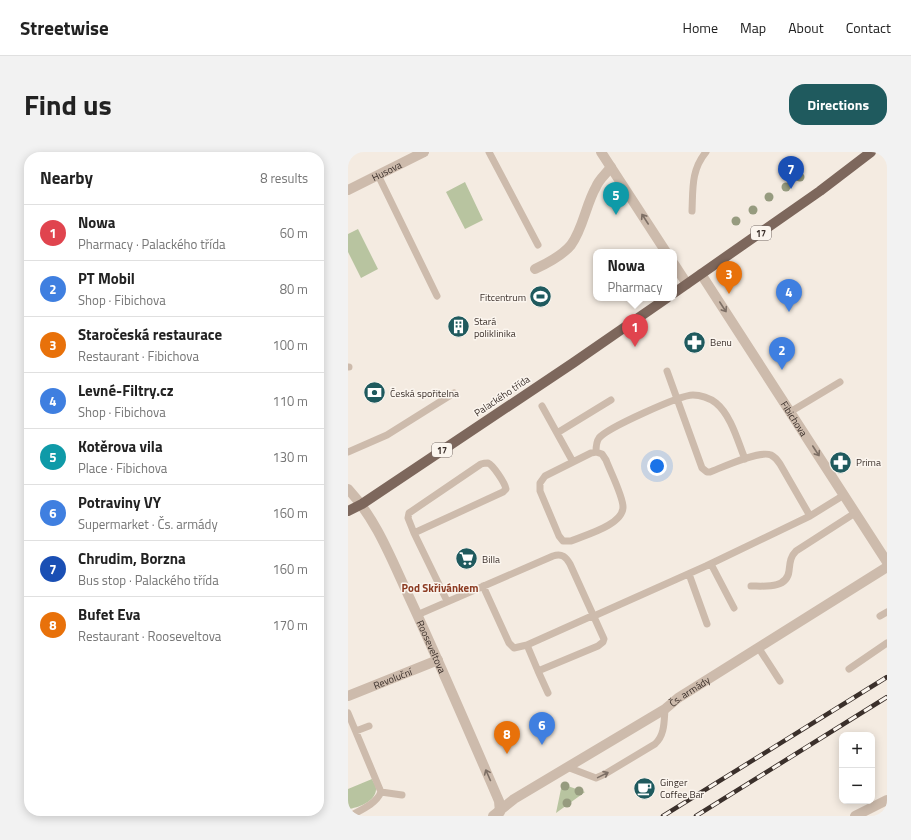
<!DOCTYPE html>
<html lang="en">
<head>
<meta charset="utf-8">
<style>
	body { margin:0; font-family:"Titillium Web",sans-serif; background:#f2f2f2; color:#222 }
	.controls { position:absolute; right:12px; bottom:12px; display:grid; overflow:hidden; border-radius:8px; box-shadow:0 2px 10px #0003 }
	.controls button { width:36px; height:36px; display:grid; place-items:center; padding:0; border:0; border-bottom:1px solid #e0e0e0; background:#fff; color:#222; font:20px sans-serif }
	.you { position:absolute; left:309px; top:314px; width:14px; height:14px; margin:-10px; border:3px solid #fff; border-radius:50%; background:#1a73e8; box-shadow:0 0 0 6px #1a73e833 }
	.badge { display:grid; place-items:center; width:26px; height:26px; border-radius:50%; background:#1f5a5e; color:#fff; font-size:13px; font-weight:700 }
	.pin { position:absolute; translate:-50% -33px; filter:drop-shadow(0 1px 2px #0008) }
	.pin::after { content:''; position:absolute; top:21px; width:14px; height:12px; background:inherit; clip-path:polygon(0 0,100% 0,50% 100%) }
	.popup { position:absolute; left:245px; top:97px; width:84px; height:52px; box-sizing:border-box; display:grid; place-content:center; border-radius:8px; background:#fff; filter:drop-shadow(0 1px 3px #0005); font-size:13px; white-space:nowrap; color:#767676 }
	.popup b { font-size:15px; color:#222 }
	.popup::after { content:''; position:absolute; left:50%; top:100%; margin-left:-8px; border:8px solid transparent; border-top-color:#fff }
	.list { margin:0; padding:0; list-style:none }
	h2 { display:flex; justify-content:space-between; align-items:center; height:52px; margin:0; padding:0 16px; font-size:17px }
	h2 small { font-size:13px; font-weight:400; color:#767676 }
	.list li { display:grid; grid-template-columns:26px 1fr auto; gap:12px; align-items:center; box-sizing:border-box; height:56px; padding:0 16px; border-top:1px solid #e0e0e0 }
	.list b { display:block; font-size:15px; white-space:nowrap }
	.list p { margin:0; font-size:13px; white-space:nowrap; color:#767676 }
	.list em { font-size:13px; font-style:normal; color:#767676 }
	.map { position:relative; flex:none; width:539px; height:664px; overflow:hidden; border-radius:16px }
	header { display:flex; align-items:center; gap:24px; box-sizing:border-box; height:56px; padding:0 20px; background:#fff; border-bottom:1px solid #e0e0e0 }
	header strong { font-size:19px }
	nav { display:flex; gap:22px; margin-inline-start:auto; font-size:14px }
	.intro { display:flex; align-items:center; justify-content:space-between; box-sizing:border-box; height:96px; padding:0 24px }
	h1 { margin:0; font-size:28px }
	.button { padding:10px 18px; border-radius:16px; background:#1f5a5e; color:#fff; font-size:14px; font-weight:700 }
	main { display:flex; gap:24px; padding:0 24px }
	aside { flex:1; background:#fff; border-radius:16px; box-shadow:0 2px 10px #0003 }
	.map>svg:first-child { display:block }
	.green { fill:#b8c4a0 }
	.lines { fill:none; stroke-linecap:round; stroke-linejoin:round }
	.service { stroke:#cdbbac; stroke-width:7 }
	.minor { stroke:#cdbbac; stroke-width:10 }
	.primary { stroke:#7d675c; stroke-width:10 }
	.rail-casing { stroke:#3b302b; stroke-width:4.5 }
	.rail { stroke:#fbf5ee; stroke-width:3; stroke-dasharray:9; stroke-linecap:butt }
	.tree { fill:#969b7f }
	.oneway { stroke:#7d6f65 }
	.labels { text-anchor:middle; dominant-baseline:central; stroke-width:3; stroke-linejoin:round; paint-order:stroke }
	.shield { fill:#fbf5ee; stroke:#756b66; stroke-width:1 }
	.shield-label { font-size:9px; font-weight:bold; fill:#3b302b }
	.street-label { font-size:10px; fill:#3b302b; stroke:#fbf5ee }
	.poi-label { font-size:10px; fill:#3b302b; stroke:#fbf5ee; text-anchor:start }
	.neighbourhood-label { font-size:11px; font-weight:bold; fill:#8c3b22; stroke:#fbf5ee }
</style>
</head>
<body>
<header>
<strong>Streetwise</strong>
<nav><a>Home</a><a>Map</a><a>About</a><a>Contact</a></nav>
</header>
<div class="intro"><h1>Find us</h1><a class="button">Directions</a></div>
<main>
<aside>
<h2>Nearby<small>8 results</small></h2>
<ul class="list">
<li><span class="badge" style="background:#e0444e">1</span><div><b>Nowa</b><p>Pharmacy · Palackého třída</p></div><em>60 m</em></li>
<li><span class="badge" style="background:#3f7fe0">2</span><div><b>PT Mobil</b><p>Shop · Fibichova</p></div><em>80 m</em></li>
<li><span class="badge" style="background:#e8710a">3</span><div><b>Staročeská restaurace</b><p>Restaurant · Fibichova</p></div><em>100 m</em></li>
<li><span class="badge" style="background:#3f7fe0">4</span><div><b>Levné-Filtry.cz</b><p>Shop · Fibichova</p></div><em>110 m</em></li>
<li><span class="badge" style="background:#0f9aa8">5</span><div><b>Kotěrova vila</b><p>Place · Fibichova</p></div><em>130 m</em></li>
<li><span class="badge" style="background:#3f7fe0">6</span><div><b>Potraviny VY</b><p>Supermarket · Čs. armády</p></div><em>160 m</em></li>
<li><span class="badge" style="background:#1a4fb4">7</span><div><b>Chrudim, Borzna</b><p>Bus stop · Palackého třída</p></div><em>160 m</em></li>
<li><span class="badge" style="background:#e8710a">8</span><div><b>Bufet Eva</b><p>Restaurant · Rooseveltova</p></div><em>170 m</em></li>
</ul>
</aside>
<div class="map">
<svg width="539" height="664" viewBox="0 0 539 664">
	<rect width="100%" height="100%" fill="#f4ebe1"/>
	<path class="green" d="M117,30L135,68L117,77L98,40Z
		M10,77L30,117L13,126L0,100V82Z
		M24,627C25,630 28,633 28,636C29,649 10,656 0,657V637Z
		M214,632L237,640L208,661Z"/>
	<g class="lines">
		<path class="service" d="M141,0L190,93
			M30,23L89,144
			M344,59C345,37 343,18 358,0
			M0,215H1
			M319,219L354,316L359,320H362C375,315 411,298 423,303C427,305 430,309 432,312L462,364L496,343
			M194,254L225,310
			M442,260L492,230
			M209,281L263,248
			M0,300L39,283L106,241
			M248,300L254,302L258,308C262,319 275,344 275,355C275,373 237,383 223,389H215L211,384L192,339V331L197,324L243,301Z
			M248,300C248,295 248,290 251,286C259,276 332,243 345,243C352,243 362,246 368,251C383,263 390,290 397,307
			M66,381L60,366L61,361L133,312C136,311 137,311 140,311C145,313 157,331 158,337L155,340L66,381L99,449
			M363,412L386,456
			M341,422L359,472
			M135,434L161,491L166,496L179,493L190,519
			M403,434C416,434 439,437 441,419C442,411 442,405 448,399L507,361
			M69,463L205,404C214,401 218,405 222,412L256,487L255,490L250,494L190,519L200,541
			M246,464L358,414L462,364
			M532,464L539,460
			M179,493L246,463
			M410,495L432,529
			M501,517L539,491
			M0,561L33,640L54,643
			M8,579L21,574
			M219,615L248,626L257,622L307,592C317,583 316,569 317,557
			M2,664C13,658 28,652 33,640"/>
		<g class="minor">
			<path d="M253,0L318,100"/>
			<path id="s1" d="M0,38L76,0"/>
			<path d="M326,112L339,132"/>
			<path d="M187,117C200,111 214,104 223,93C235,77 238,52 248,35C251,27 258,22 263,15"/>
			<path id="s2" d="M353,122L539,410"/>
			<path id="s3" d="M0,337C29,368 44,409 62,447C93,514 122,582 151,649L152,660"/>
			<path id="s4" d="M0,544L90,508"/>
			<path id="s5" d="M145,664L166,647L317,557L330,546L539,415"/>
			<path d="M507,664L539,648"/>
		</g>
		<path class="primary" d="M326,141L472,39L523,0
			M0,359L14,352L225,211L319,146"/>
		<defs>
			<path id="rail" d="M315,664L539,525
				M348,664L539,545"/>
		</defs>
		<use href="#rail" class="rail-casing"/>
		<use href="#rail" class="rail"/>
	</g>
	<g class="tree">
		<circle cx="452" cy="25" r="4.5"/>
		<circle cx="438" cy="35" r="4.5"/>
		<circle cx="421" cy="45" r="4.5"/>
		<circle cx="405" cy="58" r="4.5"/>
		<circle cx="388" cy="69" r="4.5"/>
		<circle cx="217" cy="634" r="4.5"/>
		<circle cx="231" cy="639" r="4.5"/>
		<circle cx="219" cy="651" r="4.5"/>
	</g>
	<defs><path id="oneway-shaft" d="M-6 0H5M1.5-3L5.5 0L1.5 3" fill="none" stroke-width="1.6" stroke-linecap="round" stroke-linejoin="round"/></defs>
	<g class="oneway">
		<use href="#oneway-shaft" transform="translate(297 67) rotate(-123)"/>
		<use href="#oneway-shaft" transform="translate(375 155) rotate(57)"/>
		<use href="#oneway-shaft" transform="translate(468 299) rotate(57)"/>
		<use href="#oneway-shaft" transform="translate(140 623) rotate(-114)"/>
		<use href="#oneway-shaft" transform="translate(255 623) rotate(-26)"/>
	</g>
	<defs>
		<symbol id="stadium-disc" viewBox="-11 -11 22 22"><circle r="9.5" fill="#1f5a5e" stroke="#fbf5ee"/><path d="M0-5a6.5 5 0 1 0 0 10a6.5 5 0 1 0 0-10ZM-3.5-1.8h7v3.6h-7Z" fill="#fff"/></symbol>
		<symbol id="building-disc" viewBox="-11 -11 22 22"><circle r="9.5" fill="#1f5a5e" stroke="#fbf5ee"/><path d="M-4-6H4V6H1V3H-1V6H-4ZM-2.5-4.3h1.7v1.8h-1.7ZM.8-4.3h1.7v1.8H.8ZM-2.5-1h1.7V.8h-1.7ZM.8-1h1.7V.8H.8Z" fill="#fff"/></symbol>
		<symbol id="pharmacy-disc" viewBox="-11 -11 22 22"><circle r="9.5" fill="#1f5a5e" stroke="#fbf5ee"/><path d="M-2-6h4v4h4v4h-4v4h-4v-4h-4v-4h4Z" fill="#fff"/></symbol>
		<symbol id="bank-disc" viewBox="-11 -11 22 22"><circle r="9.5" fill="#1f5a5e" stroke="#fbf5ee"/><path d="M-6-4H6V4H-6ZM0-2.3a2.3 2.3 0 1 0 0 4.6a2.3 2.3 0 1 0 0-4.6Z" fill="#fff"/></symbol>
		<symbol id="supermarket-disc" viewBox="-11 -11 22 22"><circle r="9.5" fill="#1f5a5e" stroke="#fbf5ee"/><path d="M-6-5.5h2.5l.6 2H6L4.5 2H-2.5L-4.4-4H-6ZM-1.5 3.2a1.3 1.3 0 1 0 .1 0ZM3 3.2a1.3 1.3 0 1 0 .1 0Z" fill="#fff"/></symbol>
		<symbol id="cafe-disc" viewBox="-11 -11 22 22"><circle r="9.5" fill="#1f5a5e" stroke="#fbf5ee"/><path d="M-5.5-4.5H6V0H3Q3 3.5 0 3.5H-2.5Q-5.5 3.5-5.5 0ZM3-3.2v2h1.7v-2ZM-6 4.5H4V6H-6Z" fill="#fff"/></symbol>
	</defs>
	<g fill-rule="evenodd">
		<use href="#stadium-disc" x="180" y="132" width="25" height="25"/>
		<use href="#building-disc" x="98" y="162" width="25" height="25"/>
		<use href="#pharmacy-disc" x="334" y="178" width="25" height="25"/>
		<use href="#bank-disc" x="14" y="228" width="25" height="25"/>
		<use href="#pharmacy-disc" x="480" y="298" width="25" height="25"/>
		<use href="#supermarket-disc" x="106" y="394" width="25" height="25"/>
		<use href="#cafe-disc" x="284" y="624" width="25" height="25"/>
	</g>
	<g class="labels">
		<g class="shield">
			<rect x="403" y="74" width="20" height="14" rx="3"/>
			<rect x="84" y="291" width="20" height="14" rx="3"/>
		</g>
		<g class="shield-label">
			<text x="413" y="81">17</text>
			<text x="94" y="298">17</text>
		</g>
		<g class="street-label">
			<text stroke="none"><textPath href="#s1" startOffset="43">Husova</textPath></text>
			<text transform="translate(154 244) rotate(-34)">Palackého třída</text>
			<text stroke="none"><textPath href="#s2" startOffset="172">Fibichova</textPath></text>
			<text stroke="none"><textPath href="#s3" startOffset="179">Rooseveltova</textPath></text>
			<text stroke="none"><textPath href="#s4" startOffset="48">Revoluční</textPath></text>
			<text stroke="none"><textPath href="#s5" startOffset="233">Čs. armády</textPath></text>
		</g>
		<g class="poi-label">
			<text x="178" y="145" text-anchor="end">Fitcentrum</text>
			<text x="126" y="169">Stará<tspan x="126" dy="12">poliklinika</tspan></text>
			<text x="362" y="190">Benu</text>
			<text x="42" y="241">Česká spořitelna</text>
			<text x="508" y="310">Prima</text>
			<text x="134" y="407">Billa</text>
			<text x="312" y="630">Ginger<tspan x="312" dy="12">Coffee Bar</tspan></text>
		</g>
		<g class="neighbourhood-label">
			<text x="92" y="436">Pod Skřivánkem</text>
		</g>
	</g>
</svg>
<div class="controls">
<button>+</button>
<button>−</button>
</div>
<div class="you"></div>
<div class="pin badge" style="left:287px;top:195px;background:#e0444e">1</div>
<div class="popup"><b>Nowa</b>Pharmacy</div>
<div class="pin badge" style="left:434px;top:218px;background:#3f7fe0">2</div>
<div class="pin badge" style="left:381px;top:142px;background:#e8710a">3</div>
<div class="pin badge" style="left:441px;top:160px;background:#3f7fe0">4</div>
<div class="pin badge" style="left:268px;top:63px;background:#0f9aa8">5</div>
<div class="pin badge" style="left:194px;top:593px;background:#3f7fe0">6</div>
<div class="pin badge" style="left:443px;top:37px;background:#1a4fb4">7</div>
<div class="pin badge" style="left:159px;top:602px;background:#e8710a">8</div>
</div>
</main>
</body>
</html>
